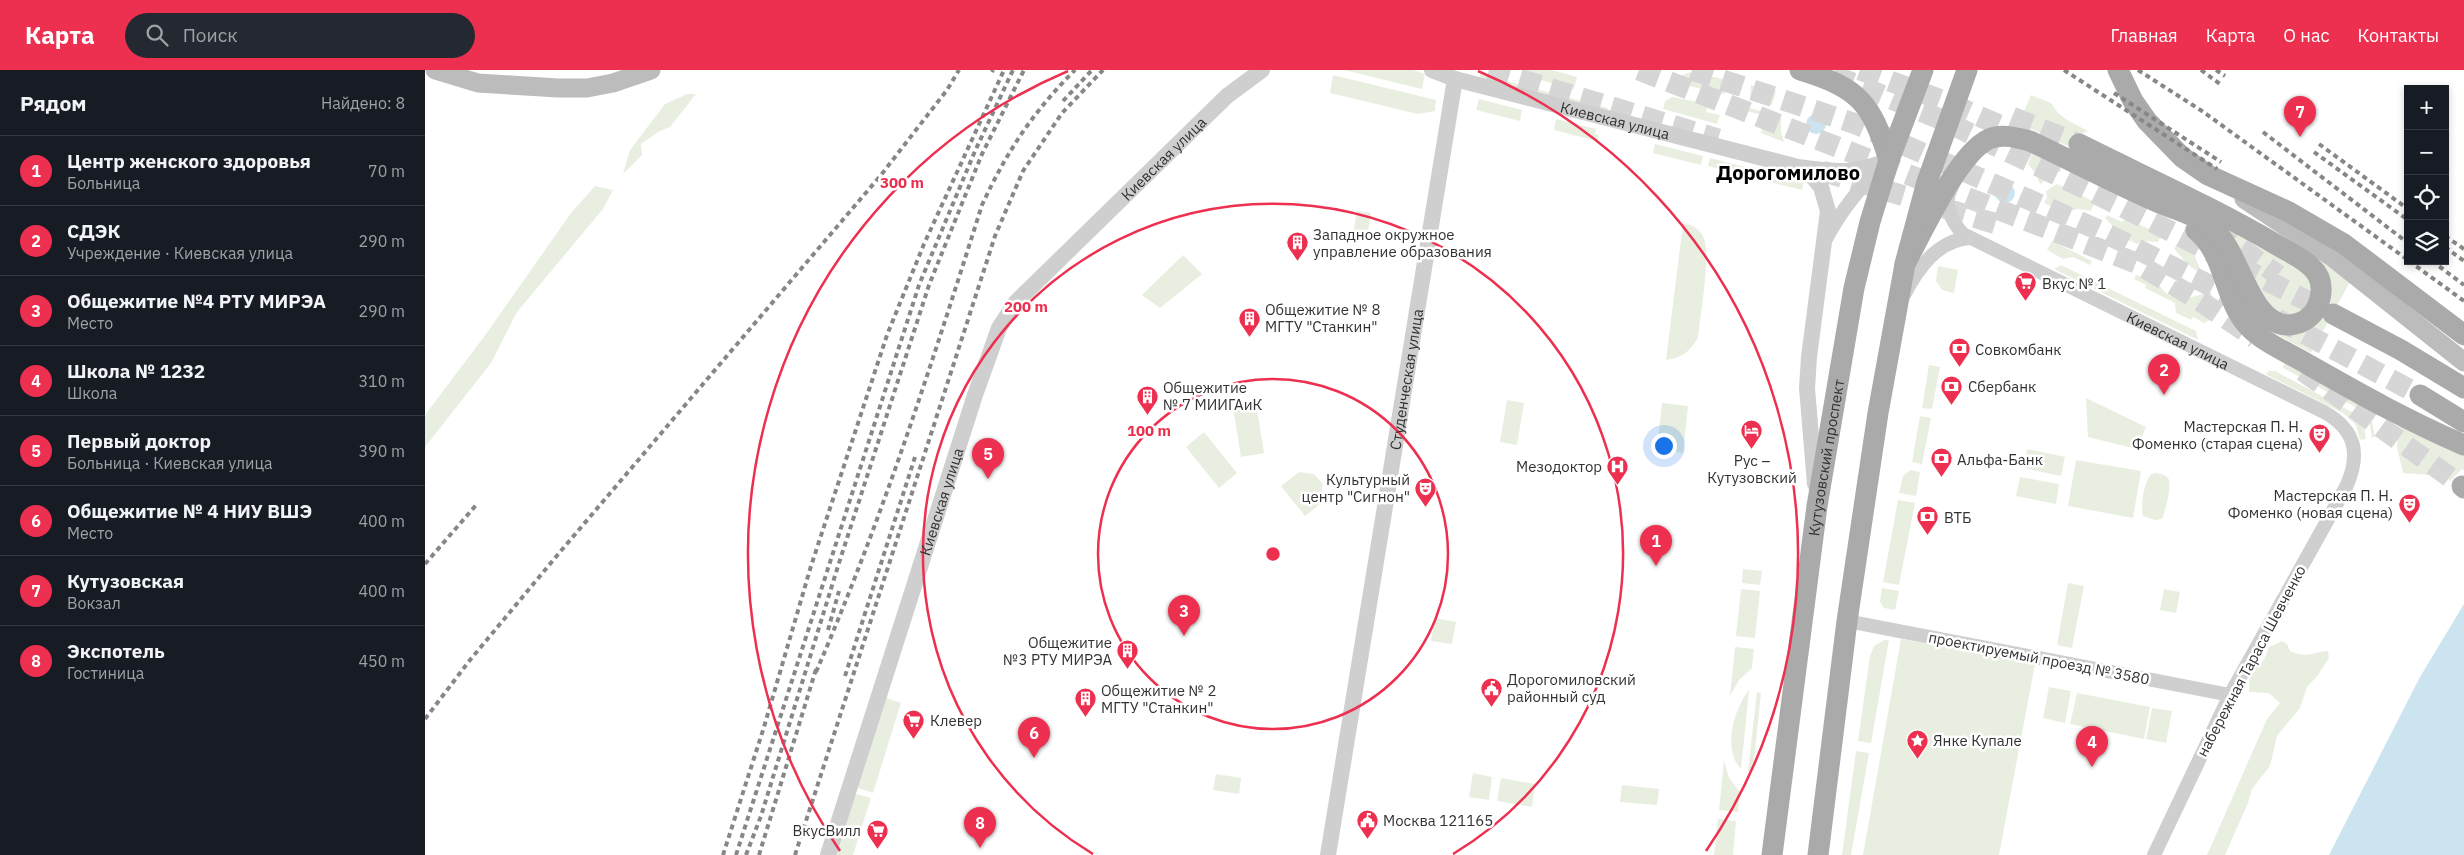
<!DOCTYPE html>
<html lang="ru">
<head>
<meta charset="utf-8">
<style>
	body { margin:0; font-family:"IBM Plex Sans",sans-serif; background:#242831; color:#f1f3f6 }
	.controls { position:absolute; right:15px; top:15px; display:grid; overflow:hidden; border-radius:0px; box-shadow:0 2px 8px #0003 }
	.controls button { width:45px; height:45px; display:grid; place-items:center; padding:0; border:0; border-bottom:1px solid #363941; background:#171b24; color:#f1f3f6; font:25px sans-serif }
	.you { position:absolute; left:1238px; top:375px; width:18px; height:18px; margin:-12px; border:4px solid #fff; border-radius:50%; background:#1a73e8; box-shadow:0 0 0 8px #1a73e833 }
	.badge { display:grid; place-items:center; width:32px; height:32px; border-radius:50%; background:#ed304f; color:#fff; font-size:16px; font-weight:700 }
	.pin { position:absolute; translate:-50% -41px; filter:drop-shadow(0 1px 2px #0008) }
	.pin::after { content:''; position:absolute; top:26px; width:18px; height:15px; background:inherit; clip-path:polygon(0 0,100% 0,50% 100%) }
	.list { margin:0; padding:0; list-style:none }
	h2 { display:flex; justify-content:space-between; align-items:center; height:65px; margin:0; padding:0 20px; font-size:21px }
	h2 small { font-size:16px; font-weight:400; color:#9ea1a6 }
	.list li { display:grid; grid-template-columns:32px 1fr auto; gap:15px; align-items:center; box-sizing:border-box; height:70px; padding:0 20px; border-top:1px solid #363941 }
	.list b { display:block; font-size:19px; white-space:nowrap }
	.list p { margin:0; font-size:16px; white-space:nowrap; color:#9ea1a6 }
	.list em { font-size:16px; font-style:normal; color:#9ea1a6 }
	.icon { flex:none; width:28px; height:28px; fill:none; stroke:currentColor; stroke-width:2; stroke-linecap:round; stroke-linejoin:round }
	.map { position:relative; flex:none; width:2039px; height:785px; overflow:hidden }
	header { display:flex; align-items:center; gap:30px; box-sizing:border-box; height:70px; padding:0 25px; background:#ed304f; color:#fff }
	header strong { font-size:24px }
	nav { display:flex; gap:28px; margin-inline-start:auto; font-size:18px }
	.search { width:350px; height:45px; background:#242831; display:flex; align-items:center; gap:12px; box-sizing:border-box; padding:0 18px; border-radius:28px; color:#9ea1a6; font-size:19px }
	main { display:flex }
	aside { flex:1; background:#171b24 }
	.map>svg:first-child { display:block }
	.green { fill:#e9efe0 }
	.water { fill:#cce4ef }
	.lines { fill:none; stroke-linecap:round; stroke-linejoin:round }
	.primary-tunnel { stroke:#d6d6d6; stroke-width:21; stroke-dasharray:21 11; stroke-linecap:butt }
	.minor { stroke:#cfcfcf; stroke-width:14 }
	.tertiary { stroke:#cfcfcf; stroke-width:16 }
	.secondary { stroke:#bcbcbc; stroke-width:19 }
	.primary { stroke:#aaa; stroke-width:21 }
	.rail { stroke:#878787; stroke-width:4; stroke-dasharray:5 4; stroke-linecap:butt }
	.ring { fill:none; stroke:#ed304f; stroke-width:2.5 }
	.labels { text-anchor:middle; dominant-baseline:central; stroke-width:5; stroke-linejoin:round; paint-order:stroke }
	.street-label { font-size:15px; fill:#323232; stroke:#fff }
	.poi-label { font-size:15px; fill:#323232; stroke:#fff; text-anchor:start }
	.district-label { font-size:20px; font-weight:bold; fill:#000; stroke:#fff }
	.centre { fill:#ed304f; stroke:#fff; stroke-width:2.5 }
	.ring-label { font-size:15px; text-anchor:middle; font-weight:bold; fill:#ed304f; stroke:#fff; stroke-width:5; stroke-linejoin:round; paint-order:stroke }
</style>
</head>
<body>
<header>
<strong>Карта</strong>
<div class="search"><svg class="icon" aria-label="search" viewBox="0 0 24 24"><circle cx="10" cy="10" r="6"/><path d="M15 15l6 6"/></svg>Поиск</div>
<nav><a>Главная</a><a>Карта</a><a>О нас</a><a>Контакты</a></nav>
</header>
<main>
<aside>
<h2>Рядом<small>Найдено: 8</small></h2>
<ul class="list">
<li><span class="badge">1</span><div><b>Центр женского здоровья</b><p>Больница</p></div><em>70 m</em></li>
<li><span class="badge">2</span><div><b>СДЭК</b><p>Учреждение · Киевская улица</p></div><em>290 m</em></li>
<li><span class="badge">3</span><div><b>Общежитие №4 РТУ МИРЭА</b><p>Место</p></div><em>290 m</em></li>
<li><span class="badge">4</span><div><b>Школа № 1232</b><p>Школа</p></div><em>310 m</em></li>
<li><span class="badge">5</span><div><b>Первый доктор</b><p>Больница · Киевская улица</p></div><em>390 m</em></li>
<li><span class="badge">6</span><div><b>Общежитие № 4 НИУ ВШЭ</b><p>Место</p></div><em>400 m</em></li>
<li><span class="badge">7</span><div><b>Кутузовская</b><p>Вокзал</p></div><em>400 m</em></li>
<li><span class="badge">8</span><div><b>Экспотель</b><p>Гостиница</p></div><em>450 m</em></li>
</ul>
</aside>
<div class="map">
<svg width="2039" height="785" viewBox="0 0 2039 785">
	<rect width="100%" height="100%" fill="#fff"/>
	<path class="green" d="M919,0H988L1000,4L997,19Z
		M1097,0H1127L1152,7L1149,19L1096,5Z
		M1267,2L1306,11L1305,17L1299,24L1251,13L1250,7Z
		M1055,4L1183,38L1182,40L1055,7Z
		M908,5L1011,30L1010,41L993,44L905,23Z
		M1326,15L1351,21L1347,35L1325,30Z
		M262,24H271L245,57L233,62L216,74L217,85L198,104L205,80L240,34Z
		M1606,25L1626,33L1633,43L1642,50L1663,61L1658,63L1651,80L1594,53Z
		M1247,27L1283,34L1281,42L1295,45L1292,54L1238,39L1240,31Z
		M1054,29L1097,40L1095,51L1051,40Z
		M1316,36L1344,43V45L1356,46V62L1359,72L1336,63L1340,46L1315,39Z
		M1131,49L1171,59L1170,64L1174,65L1172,71L1129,60Z
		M1230,74L1278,86L1276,95L1228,83Z
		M1607,83L1633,95L1637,100L1615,114L1611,104L1603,94Z
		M1285,88L1324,98L1322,106L1283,96Z
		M1330,99L1379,111L1377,120L1328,108Z
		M1632,114L1670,132L1666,141L1653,139L1640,142L1619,133L1622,127L1621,121Z
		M170,116L188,120L178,139L92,242L66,293L0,377V345L61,264L146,143Z
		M932,141L946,143L942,166L928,164Z
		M1682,145L1697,152L1701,148L1736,165L1733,172L1721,171L1712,174L1690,163L1686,154L1680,148Z
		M1797,153L1883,205L1890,227L1873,247L1849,244Z
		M1258,154C1268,154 1278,161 1280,172C1285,189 1275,246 1273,268C1265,281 1257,288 1241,290Z
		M1627,171L1667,191L1665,195L1648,187L1638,189L1622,180Z
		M1753,172L1767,179L1775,199L1773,201C1763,197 1757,187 1749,179Z
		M758,185L777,204L735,238L717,225Z
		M1896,191L1925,212L1886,283L1847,262L1877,260Z
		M1636,195L1771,261L1773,270L1629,199Z
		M1513,196L1533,200L1529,223L1517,220L1511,211Z
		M1724,204C1731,206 1733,214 1737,219C1748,234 1771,227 1785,221L1792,237L1781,241L1785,250L1779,253L1768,247L1766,250L1751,243L1750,233L1720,218L1721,215L1709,209L1711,205L1718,208Z
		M1860,290L1945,340L1950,367L1947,368L1943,344L1858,298Z
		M1504,295L1515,297L1507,339L1497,338Z
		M1844,301H1850L1938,348L1941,369L1935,370L1931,355L1918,343L1842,305L1841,303Z
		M1661,328L1721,357L1712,379L1663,367Z
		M1082,330L1099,333L1092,375L1075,372Z
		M831,333L839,383L816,387L808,337Z
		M1237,333L1263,336L1258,383L1232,380Z
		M1495,346L1506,348L1497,394L1487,392Z
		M1974,354L2039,383V401L2037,399L2025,411L2020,406L1978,403L1972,377Z
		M779,362L812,403L794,418L761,377Z
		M1602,379L1640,387L1636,406L1598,398Z
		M1651,390L1716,401L1708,448L1643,436Z
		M1485,400L1495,402L1491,426L1474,423L1478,406Z
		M874,402L889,404L898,414L894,435L880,446L856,416Z
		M1731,403C1735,404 1740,404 1743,408C1748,414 1740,441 1737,449L1730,450L1718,446C1715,435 1719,413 1726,404Z
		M1595,407L1634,414L1631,434L1591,426Z
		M1473,430L1490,433L1474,515L1458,512Z
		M1318,499L1337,501L1335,515L1317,513Z
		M1643,513L1659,516L1647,578L1632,575Z
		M1457,518L1474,521L1470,540L1459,538L1455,532Z
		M1316,519L1335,521L1330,568L1311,566Z
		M1739,519L1755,522L1751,543L1735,540Z
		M1010,548L1031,552L1027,574L1006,571Z
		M1476,569L1610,594L1574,785H1438Z
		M1459,570H1464L1446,673L1433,671L1445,586L1449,576Z
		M1857,571L1862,574L1865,581C1882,589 1887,582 1903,581L1904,588L1893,605L1882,617L1875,638L1852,666L1845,696L1827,719L1823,733L1800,785H1782L1842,649L1855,633L1844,623L1824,622L1825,602L1839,590L1844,577Z
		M1310,577L1329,579L1327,598L1314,610L1305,626Z
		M1624,617L1646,621L1640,653L1618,648Z
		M1323,621H1324L1316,699C1297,680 1309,640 1323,621Z
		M1332,622L1336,623L1328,701H1323Z
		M1652,623L1725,637L1719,669L1645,654Z
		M459,627L476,633L448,723L430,717Z
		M1727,638L1747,641L1741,673L1721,669Z
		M1431,681L1444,683L1426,785H1417Z
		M1299,690L1304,708L1315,722L1313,742L1294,740Z
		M1048,703L1067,707L1064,730L1044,727Z
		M791,704L816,708L814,724L788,720Z
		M1076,708L1110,714L1107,737L1072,731Z
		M1197,715L1234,719L1232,735L1195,732Z
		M428,723L446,728L428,785H409Z
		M1293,749L1311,751L1308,785H1289Z"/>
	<path class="water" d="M1381 54a10 10 0 1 1 20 0a10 10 0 1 1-20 0Z
		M1570 123a10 10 0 1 1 20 0a10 10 0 1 1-20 0Z
		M2039,534V785H1904L1995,607Z"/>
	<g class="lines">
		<path class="primary-tunnel" d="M1064,0L1293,69
			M1214,0L1711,193L1772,229L1830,268
			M1267,0L1431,54L1678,162L1816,231
			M1435,0L1519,31L1602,67
			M1408,5L1515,49L1694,135L1886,233
			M1587,47L1654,74
			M1397,101L1578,156
			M1790,160L1853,205
			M1852,249L1995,325
			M1878,301L2037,416"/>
		<g class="minor">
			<path id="s1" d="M1523,118C1521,137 1525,150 1538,164L1899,342C1931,360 1936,384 1921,417L1805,625L1729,785"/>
			<path d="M1401,169C1417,139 1436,115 1462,92"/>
			<path d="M1479,225C1493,198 1512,171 1544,168"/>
			<path d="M1422,551L1805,625"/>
		</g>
		<g class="tertiary">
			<path id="s2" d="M1007,0L1030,9L1373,97C1412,102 1427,105 1464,90"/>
			<path d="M1375,98L1386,105L1396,117L1403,141L1384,287L1382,318L1390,414"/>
			<path id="s3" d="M403,785L550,325L574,258L591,232L802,26L837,0"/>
			<path id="s4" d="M903,785L1030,9"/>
		</g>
		<path class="secondary" d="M10,0L53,13L133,18H162L188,13L226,0
			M1819,129L1907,187L2039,292"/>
		<g class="primary">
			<path d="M1375,0C1434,18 1446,32 1464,90"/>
			<path d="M1693,0L1708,31L1722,51L1757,87L1783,105L1864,142L1919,174L2039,265"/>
			<path d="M1771,160C1801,184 1798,229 1823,256C1839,273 1864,283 1884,295C1935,324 1985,352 2039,375"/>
			<path d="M1480,194C1497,163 1533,83 1564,69C1577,63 1592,68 1605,71C1647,91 1689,113 1732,132C1751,140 1773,145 1789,160C1816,183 1825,257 1865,255C1877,254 1887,247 1892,237C1897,227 1898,213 1892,204C1884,191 1865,183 1852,175C1789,138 1720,107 1654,74"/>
			<path d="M1908,244L1976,280L2039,318"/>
			<path d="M1995,325L2039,352"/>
			<path d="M2037,416L2039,418"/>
			<path id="s5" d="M1347,785L1392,436L1429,218L1445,152L1464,90L1498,0"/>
			<path d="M1393,785L1422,551L1453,343L1480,194L1502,112L1542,0"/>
		</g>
		<path class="rail" d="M1639,0L1792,99
			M1713,0L1777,41L1983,190
			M1776,0L1795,14
			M1791,0L1800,6
			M567,2L568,0
			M1689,23L1796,92
			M638,31L667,0
			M1838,62L1983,173
			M1894,74L1983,139
			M1889,82L1983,150
			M2020,166L2039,179
			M2020,177L2039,191
			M1984,191L2039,231
			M2007,191L2039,215
			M0,494L52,434
			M403,560L414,521
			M391,602C457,450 507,293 557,135C582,81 608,42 650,0
			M420,606L490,387
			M0,649L45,590L135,482L456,105L522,20L534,0
			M298,785L339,657L386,496L462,265L499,174L579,0
			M311,785L494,215L550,81L588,0
			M321,785L336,746L413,496L504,215L557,84L599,0
			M334,785L392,596
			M370,785L570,166L598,101L637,43L678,0"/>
	</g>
	<g class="ring">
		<circle cx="848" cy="484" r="175"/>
		<path d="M668 784A350 350 0 1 1 1028 784"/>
		<path d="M415 781A525 525 0 0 1 643 1M1053 1A525 525 0 0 1 1281 781"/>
	</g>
	<defs>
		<symbol id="building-pin" viewBox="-11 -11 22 30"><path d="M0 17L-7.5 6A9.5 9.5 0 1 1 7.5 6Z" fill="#ed304f" stroke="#fff"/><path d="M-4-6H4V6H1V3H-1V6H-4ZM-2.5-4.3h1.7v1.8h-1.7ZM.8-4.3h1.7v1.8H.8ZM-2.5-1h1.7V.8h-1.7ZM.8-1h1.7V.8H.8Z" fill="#fff"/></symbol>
		<symbol id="supermarket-pin" viewBox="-11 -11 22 30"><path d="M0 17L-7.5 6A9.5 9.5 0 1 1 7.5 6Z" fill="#ed304f" stroke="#fff"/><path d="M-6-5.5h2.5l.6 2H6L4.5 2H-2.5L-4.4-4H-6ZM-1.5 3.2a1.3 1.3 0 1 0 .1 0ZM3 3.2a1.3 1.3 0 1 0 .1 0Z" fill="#fff"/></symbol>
		<symbol id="bank-pin" viewBox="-11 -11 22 30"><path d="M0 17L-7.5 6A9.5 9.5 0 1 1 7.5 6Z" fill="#ed304f" stroke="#fff"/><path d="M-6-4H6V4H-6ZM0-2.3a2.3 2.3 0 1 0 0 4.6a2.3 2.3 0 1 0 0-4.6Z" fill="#fff"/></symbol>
		<symbol id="hotel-pin" viewBox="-11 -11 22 30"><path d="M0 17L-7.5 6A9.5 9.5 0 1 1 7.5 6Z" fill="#ed304f" stroke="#fff"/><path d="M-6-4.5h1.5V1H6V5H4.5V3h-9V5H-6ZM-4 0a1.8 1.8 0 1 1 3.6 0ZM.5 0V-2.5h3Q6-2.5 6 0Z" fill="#fff"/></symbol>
		<symbol id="theatre-pin" viewBox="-11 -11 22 30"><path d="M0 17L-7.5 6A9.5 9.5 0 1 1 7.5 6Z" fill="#ed304f" stroke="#fff"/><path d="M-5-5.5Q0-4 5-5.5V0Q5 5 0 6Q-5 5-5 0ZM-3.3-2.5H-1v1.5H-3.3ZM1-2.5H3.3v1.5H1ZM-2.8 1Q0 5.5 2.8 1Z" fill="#fff"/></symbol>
		<symbol id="hospital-pin" viewBox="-11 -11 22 30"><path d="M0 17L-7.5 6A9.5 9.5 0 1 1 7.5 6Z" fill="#ed304f" stroke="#fff"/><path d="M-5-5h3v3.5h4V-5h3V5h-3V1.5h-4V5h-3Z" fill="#fff"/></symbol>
		<symbol id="civic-pin" viewBox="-11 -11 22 30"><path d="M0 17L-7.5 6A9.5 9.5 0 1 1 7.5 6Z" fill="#ed304f" stroke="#fff"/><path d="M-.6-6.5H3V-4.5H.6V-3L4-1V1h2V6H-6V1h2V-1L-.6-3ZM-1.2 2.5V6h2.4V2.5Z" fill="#fff"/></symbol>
		<symbol id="sight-pin" viewBox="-11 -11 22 30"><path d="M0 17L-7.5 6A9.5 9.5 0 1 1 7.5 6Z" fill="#ed304f" stroke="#fff"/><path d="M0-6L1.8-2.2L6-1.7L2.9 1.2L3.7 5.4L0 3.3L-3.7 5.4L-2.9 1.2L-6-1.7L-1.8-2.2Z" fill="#fff"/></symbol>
	</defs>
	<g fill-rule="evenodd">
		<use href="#building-pin" x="860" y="160" width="25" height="34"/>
		<use href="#supermarket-pin" x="1588" y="200" width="25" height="34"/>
		<use href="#building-pin" x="812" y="236" width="25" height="34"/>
		<use href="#bank-pin" x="1522" y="266" width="25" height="34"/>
		<use href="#bank-pin" x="1514" y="304" width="25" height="34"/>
		<use href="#building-pin" x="710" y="314" width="25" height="34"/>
		<use href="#hotel-pin" x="1314" y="348" width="25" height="34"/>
		<use href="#theatre-pin" x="1882" y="352" width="25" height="34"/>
		<use href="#bank-pin" x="1504" y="376" width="25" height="34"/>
		<use href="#hospital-pin" x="1180" y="384" width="25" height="34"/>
		<use href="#theatre-pin" x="988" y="406" width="25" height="34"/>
		<use href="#theatre-pin" x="1972" y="422" width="25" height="34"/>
		<use href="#bank-pin" x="1490" y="434" width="25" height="34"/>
		<use href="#building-pin" x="690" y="568" width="25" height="34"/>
		<use href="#civic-pin" x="1054" y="606" width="25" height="34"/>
		<use href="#building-pin" x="648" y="616" width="25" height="34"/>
		<use href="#supermarket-pin" x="476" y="638" width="25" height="34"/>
		<use href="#sight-pin" x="1480" y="658" width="25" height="34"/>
		<use href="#civic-pin" x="930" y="738" width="25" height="34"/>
		<use href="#supermarket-pin" x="440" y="748" width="25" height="34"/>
	</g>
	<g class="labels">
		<g class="street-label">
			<text stroke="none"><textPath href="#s2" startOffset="190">Киевская улица</textPath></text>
			<text stroke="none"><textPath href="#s3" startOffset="791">Киевская улица</textPath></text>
			<text stroke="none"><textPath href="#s1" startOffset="290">Киевская улица</textPath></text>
			<text stroke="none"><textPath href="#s4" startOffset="482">Студенческая улица</textPath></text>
			<text stroke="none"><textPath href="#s5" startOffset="401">Кутузовский проспект</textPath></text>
			<text stroke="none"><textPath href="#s3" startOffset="371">Киевская улица</textPath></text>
			<text transform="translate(1614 588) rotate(11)">проектируемый проезд № 3580</text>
			<text transform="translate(1826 591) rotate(-62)">набережная Тараса Шевченко</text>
		</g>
		<g class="poi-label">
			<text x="888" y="164">Западное окружное<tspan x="888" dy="17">управление образования</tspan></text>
			<text x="1617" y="213">Вкус № 1</text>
			<text x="840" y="239">Общежитие № 8<tspan x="840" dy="17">МГТУ "Станкин"</tspan></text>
			<text x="1550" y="279">Совкомбанк</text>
			<text x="1543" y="316">Сбербанк</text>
			<text x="738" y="317">Общежитие<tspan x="738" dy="17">№ 7 МИИГАиК</tspan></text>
			<text x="1878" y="356" text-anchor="end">Мастерская П. Н.<tspan x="1878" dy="17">Фоменко (старая сцена)</tspan></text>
			<text x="1532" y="389">Альфа-Банк</text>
			<text x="1327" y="390" text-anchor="middle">Рус –<tspan x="1327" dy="17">Кутузовский</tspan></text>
			<text x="1177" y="396" text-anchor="end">Мезодоктор</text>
			<text x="985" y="409" text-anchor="end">Культурный<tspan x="985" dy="17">центр "Сигнон"</tspan></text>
			<text x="1968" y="425" text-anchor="end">Мастерская П. Н.<tspan x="1968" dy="17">Фоменко (новая сцена)</tspan></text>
			<text x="1519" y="447">ВТБ</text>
			<text x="687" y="572" text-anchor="end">Общежитие<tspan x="687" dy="17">№3 РТУ МИРЭА</tspan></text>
			<text x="1082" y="609">Дорогомиловский<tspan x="1082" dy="17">районный суд</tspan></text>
			<text x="676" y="620">Общежитие № 2<tspan x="676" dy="17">МГТУ "Станкин"</tspan></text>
			<text x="505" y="650">Клевер</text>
			<text x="1508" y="670">Янке Купале</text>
			<text x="958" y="750">Москва 121165</text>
			<text x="436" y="760" text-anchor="end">ВкусВилл</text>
		</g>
		<g class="district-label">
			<text x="1363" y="102">Дорогомилово</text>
		</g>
	</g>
	<circle cx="848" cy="484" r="8" class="centre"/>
	<g class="ring-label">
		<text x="477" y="118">300 m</text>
		<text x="601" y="242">200 m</text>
		<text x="724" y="366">100 m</text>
	</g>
</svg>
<div class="controls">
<button>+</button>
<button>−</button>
<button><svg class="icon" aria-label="locate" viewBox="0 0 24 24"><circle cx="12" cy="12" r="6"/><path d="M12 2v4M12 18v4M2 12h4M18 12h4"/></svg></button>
<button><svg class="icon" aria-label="layers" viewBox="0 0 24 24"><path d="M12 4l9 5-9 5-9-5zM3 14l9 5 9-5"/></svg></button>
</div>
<div class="you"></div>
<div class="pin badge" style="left:1231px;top:496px">1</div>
<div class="pin badge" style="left:1739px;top:325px">2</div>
<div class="pin badge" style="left:759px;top:566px">3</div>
<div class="pin badge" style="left:1667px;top:697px">4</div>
<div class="pin badge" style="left:563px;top:409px">5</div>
<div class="pin badge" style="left:609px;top:688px">6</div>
<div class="pin badge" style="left:1875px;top:67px">7</div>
<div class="pin badge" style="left:555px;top:778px">8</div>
</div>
</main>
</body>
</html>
